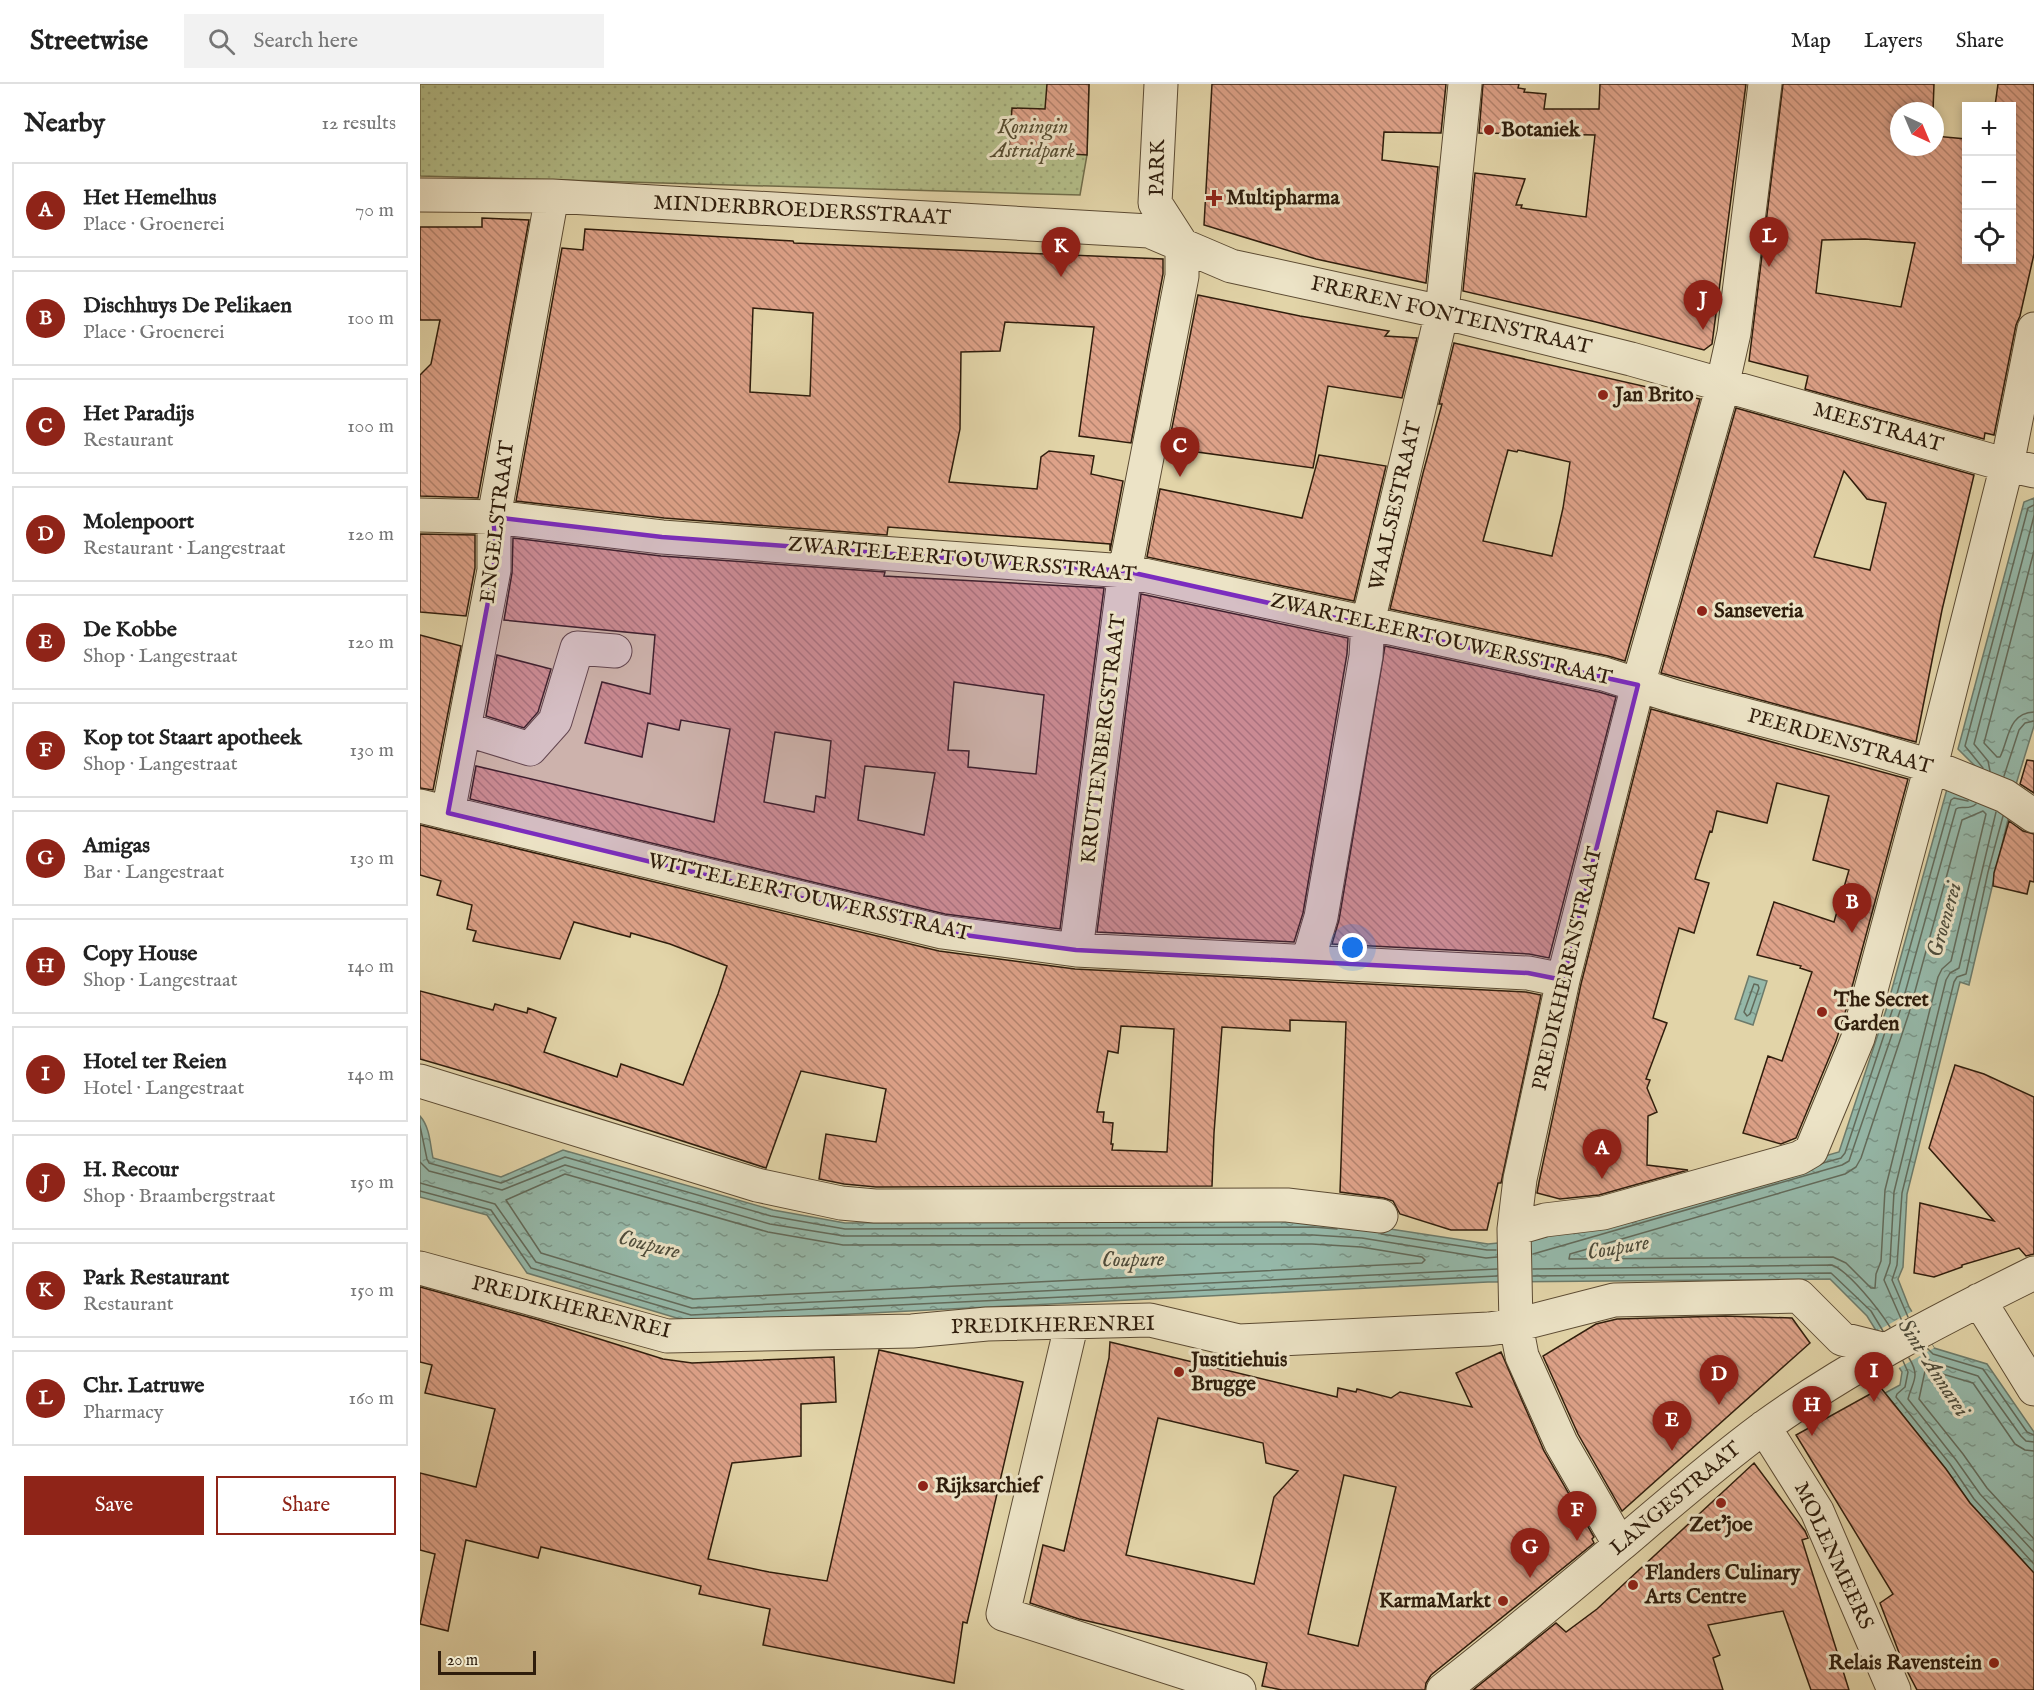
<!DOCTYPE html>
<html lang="en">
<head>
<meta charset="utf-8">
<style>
	body { margin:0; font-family:"IM FELL English",serif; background:#f2f2f2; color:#222 }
	.controls { position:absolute; right:18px; top:18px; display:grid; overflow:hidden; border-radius:0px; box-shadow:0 3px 9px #0003 }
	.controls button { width:54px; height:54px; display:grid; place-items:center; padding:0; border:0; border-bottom:2px solid #e0e0e0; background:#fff; color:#222; font:30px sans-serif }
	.compass { position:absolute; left:1470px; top:18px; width:54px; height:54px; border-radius:50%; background:#fff; box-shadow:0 3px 9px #0003; rotate:136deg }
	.scale { position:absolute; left:18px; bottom:15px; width:98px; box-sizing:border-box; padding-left:6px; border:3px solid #2f1d0c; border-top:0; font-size:16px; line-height:21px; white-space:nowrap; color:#2f1d0c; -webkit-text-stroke:4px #ece3c6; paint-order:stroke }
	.you { position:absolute; left:933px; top:864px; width:21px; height:21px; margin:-15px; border:4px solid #fff; border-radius:50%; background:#1a73e8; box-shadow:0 0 0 9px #1a73e833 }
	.badge { display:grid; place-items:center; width:39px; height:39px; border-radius:50%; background:#8f2418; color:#fff; font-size:20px; font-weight:700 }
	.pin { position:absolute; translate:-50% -50px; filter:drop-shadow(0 2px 3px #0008) }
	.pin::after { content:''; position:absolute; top:32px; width:21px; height:18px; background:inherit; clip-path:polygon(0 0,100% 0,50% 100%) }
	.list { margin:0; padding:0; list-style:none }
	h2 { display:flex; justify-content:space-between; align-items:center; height:78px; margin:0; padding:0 24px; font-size:26px }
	h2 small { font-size:20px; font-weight:400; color:#767676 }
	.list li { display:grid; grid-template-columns:39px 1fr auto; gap:18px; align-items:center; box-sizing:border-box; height:96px; margin:0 12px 12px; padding:0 12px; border:2px solid #e0e0e0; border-radius:0px }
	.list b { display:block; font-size:22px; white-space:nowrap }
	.list p { margin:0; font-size:20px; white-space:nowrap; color:#767676 }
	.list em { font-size:20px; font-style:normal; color:#767676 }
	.actions { display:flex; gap:12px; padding:18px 24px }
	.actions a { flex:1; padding:14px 0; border:2px solid #8f2418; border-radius:0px; text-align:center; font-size:21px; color:#8f2418 }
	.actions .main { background:#8f2418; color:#fff }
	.icon { flex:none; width:33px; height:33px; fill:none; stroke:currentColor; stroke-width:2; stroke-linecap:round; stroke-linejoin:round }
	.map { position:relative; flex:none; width:1614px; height:1606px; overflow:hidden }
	header { display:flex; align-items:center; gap:36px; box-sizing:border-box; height:84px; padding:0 30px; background:#fff; border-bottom:2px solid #e0e0e0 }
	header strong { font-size:28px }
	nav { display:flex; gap:33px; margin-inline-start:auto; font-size:21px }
	.search { width:420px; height:54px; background:#f2f2f2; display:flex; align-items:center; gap:15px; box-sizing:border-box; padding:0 21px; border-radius:0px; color:#767676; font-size:22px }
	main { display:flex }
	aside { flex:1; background:#fff }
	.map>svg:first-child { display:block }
	.park { fill:url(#park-dots); stroke:#716d4a; stroke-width:1.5 }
	.water { fill:url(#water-ripples); stroke:#6c7a6a; stroke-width:1.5 }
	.pier { fill:#e2d4a8 }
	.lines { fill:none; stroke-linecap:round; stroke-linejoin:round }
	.shore { stroke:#626a5a; stroke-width:1.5 }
	.building { fill:url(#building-back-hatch); stroke:#2f1d0c; stroke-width:1.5; fill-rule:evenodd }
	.minor-casing { stroke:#5c4b33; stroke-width:35 }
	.minor { stroke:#ece3c6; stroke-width:33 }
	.marked { fill:#7b2cbf; fill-opacity:0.2; stroke:#7b2cbf; stroke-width:4.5; stroke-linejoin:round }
	.poi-dot { fill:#8f2418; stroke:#ece3c6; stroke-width:2 }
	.labels { text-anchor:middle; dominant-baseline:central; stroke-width:6; stroke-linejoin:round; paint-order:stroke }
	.park-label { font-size:21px; font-style:italic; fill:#574d31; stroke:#ece3c6 }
	.poi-label { font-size:21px; font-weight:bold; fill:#2f1d0c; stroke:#ece3c6; text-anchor:start }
	.street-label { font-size:21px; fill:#2f1d0c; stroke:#ece3c6 }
	.water-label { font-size:22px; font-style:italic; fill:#4e4c3b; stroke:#ece3c6 }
</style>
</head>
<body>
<header>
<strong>Streetwise</strong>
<div class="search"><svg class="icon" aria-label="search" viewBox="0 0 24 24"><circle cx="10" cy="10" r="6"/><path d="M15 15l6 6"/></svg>Search here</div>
<nav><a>Map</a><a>Layers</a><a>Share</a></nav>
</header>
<main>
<aside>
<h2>Nearby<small>12 results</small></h2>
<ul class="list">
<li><span class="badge">A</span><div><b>Het Hemelhus</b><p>Place · Groenerei</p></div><em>70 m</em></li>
<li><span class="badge">B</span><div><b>Dischhuys De Pelikaen</b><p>Place · Groenerei</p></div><em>100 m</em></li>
<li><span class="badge">C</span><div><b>Het Paradijs</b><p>Restaurant</p></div><em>100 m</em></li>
<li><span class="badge">D</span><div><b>Molenpoort</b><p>Restaurant · Langestraat</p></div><em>120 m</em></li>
<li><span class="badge">E</span><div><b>De Kobbe</b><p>Shop · Langestraat</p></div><em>120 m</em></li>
<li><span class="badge">F</span><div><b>Kop tot Staart apotheek</b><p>Shop · Langestraat</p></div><em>130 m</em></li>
<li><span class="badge">G</span><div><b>Amigas</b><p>Bar · Langestraat</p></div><em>130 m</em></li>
<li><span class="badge">H</span><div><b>Copy House</b><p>Shop · Langestraat</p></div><em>140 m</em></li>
<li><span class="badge">I</span><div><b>Hotel ter Reien</b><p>Hotel · Langestraat</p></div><em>140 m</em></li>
<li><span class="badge">J</span><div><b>H. Recour</b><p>Shop · Braambergstraat</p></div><em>150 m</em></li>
<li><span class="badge">K</span><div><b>Park Restaurant</b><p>Restaurant</p></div><em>150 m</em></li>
<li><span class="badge">L</span><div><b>Chr. Latruwe</b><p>Pharmacy</p></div><em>160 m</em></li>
</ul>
<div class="actions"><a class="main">Save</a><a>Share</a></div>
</aside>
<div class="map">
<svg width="1614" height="1606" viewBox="0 0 1614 1606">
	<defs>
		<pattern id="park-dots" width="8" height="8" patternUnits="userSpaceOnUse" patternTransform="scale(1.5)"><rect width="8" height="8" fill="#b3bd88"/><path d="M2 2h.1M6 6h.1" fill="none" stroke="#9aa274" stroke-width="1.8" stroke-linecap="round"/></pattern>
		<pattern id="water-ripples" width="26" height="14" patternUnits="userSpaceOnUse" patternTransform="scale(1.5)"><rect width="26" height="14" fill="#95b8a9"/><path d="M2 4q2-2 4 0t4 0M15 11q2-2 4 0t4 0" fill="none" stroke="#7a9588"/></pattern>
		<pattern id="building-back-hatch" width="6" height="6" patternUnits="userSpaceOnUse" patternTransform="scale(1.5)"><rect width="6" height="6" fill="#dea289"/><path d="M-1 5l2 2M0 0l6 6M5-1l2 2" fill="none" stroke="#b4836e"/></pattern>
	</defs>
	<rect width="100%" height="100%" fill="#e2d4a8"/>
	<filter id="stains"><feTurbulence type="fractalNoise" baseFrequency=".00333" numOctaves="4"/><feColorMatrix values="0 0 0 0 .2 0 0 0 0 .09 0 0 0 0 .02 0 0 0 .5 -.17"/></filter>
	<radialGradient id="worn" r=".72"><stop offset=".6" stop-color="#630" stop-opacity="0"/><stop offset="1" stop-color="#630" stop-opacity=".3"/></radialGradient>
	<path class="park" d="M0,0H669L667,71L660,111L0,92Z"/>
	<path class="water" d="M1614,414V642L1597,697L1549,901L1540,898L1487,1110L1483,1183L1478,1195L1489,1223L1514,1264L1567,1280L1614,1348V1489L1550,1419L1525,1384L1465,1309L1480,1301L1482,1288L1447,1232L1410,1195L1068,1198L270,1238L107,1189L67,1131L0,1113V1032C10,1043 10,1060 13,1074L81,1093L143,1066L353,1126L425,1139L893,1137L944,1141L1068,1160L1118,1155L1419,1068L1467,923L1527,705L1557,684L1538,665L1604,418Z
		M1329,892L1347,897L1333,941L1315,935Z"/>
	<path class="pier" d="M1493,1227L1514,1264L1477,1285L1455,1248Z"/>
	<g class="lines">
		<path class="shore" d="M1614,467L1564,659L1577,673H1580C1589,655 1588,629 1614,628
			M1563,684L1545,662L1608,424L1614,421
			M1570,687L1568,677L1554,660L1614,432
			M1584,692L1599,646L1605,639L1614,637
			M1563,727L1566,730L1531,877L1522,885L1518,893L1465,1106L1461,1177L1456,1190L1455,1204H1451L1426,1179L1413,1173L1149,1175L1150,1170L1425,1090L1436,1083L1441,1074L1489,929L1542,736Z
			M1334,900L1338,901L1339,904L1330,930L1327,932L1324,928Z
			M0,1042L7,1075L9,1079L81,1099L145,1073L351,1132L425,1145L893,1143L917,1145
			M0,1078L9,1087L82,1106L145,1081L350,1140L424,1152L893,1151L942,1154L1066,1174L1077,1173
			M1403,1079L1421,1074L1425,1069L1473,924L1531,716L1534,714L1548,717
			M145,1090L348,1148L423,1161L892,1160L941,1163L1002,1173L1005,1176L1002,1179L273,1215L121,1169L86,1116Z
			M0,1099L75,1120L116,1178L272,1224L1077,1185
			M0,1107L71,1126L111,1184L271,1231L1077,1192
			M961,1150L1067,1166H1076
			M1113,1170L1422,1081L1429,1077L1480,927L1536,725C1541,721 1548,727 1556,720
			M1113,1185L1412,1181C1429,1187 1460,1227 1470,1243
			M1113,1192L1411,1189L1451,1227L1463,1247
			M1488,1233L1472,1196L1477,1181L1482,1109L1534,898L1537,893L1546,890L1568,788L1583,732
			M1482,1237L1464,1196L1470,1179L1474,1108L1526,896L1530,889L1539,884L1576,728
			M1507,1264L1513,1270L1563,1285L1607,1348L1614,1351
			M1501,1267L1510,1277L1558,1292L1601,1352L1606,1357L1614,1358
			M1489,1274C1501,1293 1492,1298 1488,1315L1536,1376L1560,1410L1614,1468
			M1483,1277L1488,1288L1485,1303L1477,1310L1476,1313L1530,1380L1554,1415L1614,1480
			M1614,1367L1605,1366L1595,1360L1553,1299L1509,1286L1505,1287L1499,1315L1543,1370L1567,1404L1614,1455"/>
	</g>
	<path class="building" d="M627,0H669L667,71L589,66L592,24L625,25Z
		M792,0H1026L1021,49L964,48L962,76L1018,83L1006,199L896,175L784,141Z
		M1063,0H1099L1098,4L1105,5L1104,8L1126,10L1124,25H1179L1180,0H1326L1292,260L1284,266L1176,238L1043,207L1055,89L1105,95L1096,121H1102L1101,124L1166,133L1175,51L1059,49Z
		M1363,0H1514L1513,27H1479V63H1515V52L1546,55V176H1592V22H1575L1578,0H1614V170L1600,232L1596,241L1574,351L1565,349L1564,355L1385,305L1388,292L1329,277ZM1445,155L1495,159L1481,223L1396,209L1402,156Z
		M62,134L109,136L58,414L0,412V291L11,280L20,236H0V143H62Z
		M165,145L373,157L374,159L743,175V190L711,359L659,352L674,243L585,238L580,267L541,268L540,345L529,398L617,405L621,373L629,367L674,372L671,390L703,397L690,467V460L468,443L467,451L244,434L96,417L142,164L163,166ZM333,224L393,229L390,312L330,308Z
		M778,211L880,232L969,247L965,252L997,254L982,314L908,302L893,384L748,364Z
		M1034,259L1280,315L1205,577L1188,572L970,525L1003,389L1022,320H1019ZM1088,366L1097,368L1098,366L1150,378L1143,424L1132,472L1063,457Z
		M1316,324L1554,391L1522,526L1496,658L1241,589ZM1424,387L1447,415L1466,419L1450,486L1394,473Z
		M899,371L966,382L934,517L727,473L740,405L882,434Z
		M0,450L55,451V484L46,532L0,528Z
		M93,454L241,472L465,488L464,492L684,504L640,845L525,830L50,715L56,682L294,738L310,645L261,636L259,646L228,639L222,673L165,659L182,598L230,610L235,551L84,536L92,489ZM534,598L624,611L616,690L548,683L549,667L528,666ZM355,648L411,657L405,714L396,712L394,728L344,718ZM445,682L515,689L504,751L438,736Z
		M721,510L928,554L927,570L883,829L874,858L677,848Z
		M0,551L41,562L13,706L0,704Z
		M965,562L1179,608L1196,613L1129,874L1109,870L912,860L919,836Z
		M77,571L131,585L118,628L104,644L66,632Z
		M1231,625L1488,695L1425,929L1416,957L1376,1054L1361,1060L1323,1049L1348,972L1362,977L1392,888L1380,884L1381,882L1337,871L1354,818L1414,838L1429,786L1393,776L1409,712L1357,699L1347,739L1297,727L1292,748L1290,747L1275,795L1289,799L1274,849L1259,844L1233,934L1247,939L1226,995L1230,996L1227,1004L1237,1028L1228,1032L1227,1081L1268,1086L1179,1111L1140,1115L1117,1109L1119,1098L1161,900Z
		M1607,676L1614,677V709L1600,700Z
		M1589,737L1603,747L1614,750V798L1610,797L1607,810L1573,802L1574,789Z
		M0,741L519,867L655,885L1106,908L1121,911L1081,1099H1078L1067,1146H1031L980,1130L973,1117L964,1114L920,1108L926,938L870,936V947L802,943L794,1049L792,1102L456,1103L424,1100L399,1095L406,1050L456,1058L466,1005L381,987L346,1084L86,1000L0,975V907L73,926L75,920L107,929L108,924L136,934L124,968L197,993L201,980L263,1001L298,910L307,882L250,860L211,849L210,853L154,838L140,875L53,857L56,847L47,845L52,821L17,811L21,797L0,791ZM701,942L754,945L747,1068L692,1066L693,1060H691L693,1039L683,1038L684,1028H677L688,967L698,969Z
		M1535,981L1564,990L1614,1013V1170L1606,1172L1599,1164L1542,1181V1183L1514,1193L1494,1189L1500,1119L1574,1137L1509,1064Z
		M0,1203L119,1236L243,1275L272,1279L414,1273L416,1318L381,1320V1372L312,1379L288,1475L349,1488L407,1497L459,1266L603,1298L547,1539L543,1538L534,1599L343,1561L350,1525L279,1510L281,1502L121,1463L118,1474L46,1456L28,1547L0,1540L15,1470L0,1466V1389L56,1403L75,1325L5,1309L12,1281L0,1278Z
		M1305,1232L1372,1234L1390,1259L1202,1427L1158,1350L1123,1272L1176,1240L1197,1235Z
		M690,1258L917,1313L918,1304L936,1308L937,1305L971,1314L980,1308L1052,1323L1036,1289L1081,1268L1124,1367L1174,1453L1172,1455L1174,1459L1011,1591L1006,1599L1005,1606H862L842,1602L847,1579L659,1535L610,1519L623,1461L644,1467L689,1274ZM738,1334L843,1359L846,1379L878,1387L854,1413L834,1500L706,1471ZM924,1391L976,1403L938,1562L888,1550Z
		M1461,1304L1526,1385L1550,1419L1614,1489V1606H1497L1483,1579L1460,1519L1473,1510L1376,1351Z
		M1334,1379L1385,1447L1388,1454L1382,1456L1429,1606H1391L1363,1527L1288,1541L1300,1571L1293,1574L1303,1606H1053L1136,1539L1146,1548L1177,1525Z"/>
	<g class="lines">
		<defs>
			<path id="minor" d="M741,0L735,119L762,161
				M0,111L132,112L729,147L811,182L1022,228L1211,275L1587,381L1614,387
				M0,431L74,433L242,453L705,487L1184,590L1256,613L1436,660L1511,682L1585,712L1614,732
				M45,645L110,665L135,637L157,564L195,567
				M0,722L522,848L656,866L1108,889L1143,896
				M28,729L74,486V433L132,112
				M656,866L705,487L762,192V161
				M888,877L901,833L946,572L948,538L1022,228L1045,0
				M0,997L337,1101L421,1119L455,1122L867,1121L961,1132
				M1094,1145L1125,1136L1183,1129L1379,1074L1391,1067L1438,954L1511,682L1587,381L1614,245
				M0,1184L247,1252L492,1247L567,1240L730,1236L819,1257L1069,1245L1096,1241L1194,1216L1379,1212L1422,1255L1466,1266
				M1559,1216L1614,1305
				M652,1238L583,1530L819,1606
				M1344,1343L1397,1427L1474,1606
				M1200,1461L1141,1359L1102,1272L1096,1241L1094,1145L1100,1095L1143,896L1218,601L1299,316L1314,249L1345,0
				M1023,1606C1083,1559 1141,1511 1199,1462C1246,1422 1293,1381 1343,1344C1427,1283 1521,1235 1614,1189"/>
		</defs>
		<use href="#minor" class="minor-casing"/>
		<use href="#minor" class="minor"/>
	</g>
	<path class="marked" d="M74,433L242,453L705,487L1218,601L1143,896L1108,889L656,866L522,848L28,729L74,486Z"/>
	<g class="poi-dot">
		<circle cx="1069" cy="46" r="6"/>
		<path d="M791 105h6v6h6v6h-6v6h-6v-6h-6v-6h6z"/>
		<circle cx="1183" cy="311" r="6"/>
		<circle cx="1282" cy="527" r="6"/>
		<circle cx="1402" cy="928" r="6"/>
		<circle cx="759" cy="1288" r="6"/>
		<circle cx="503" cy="1402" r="6"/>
		<circle cx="1301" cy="1419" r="6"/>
		<circle cx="1213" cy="1501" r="6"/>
		<circle cx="1083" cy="1517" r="6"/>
		<circle cx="1574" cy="1579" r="6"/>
	</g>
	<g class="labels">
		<g class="park-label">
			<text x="613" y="43">Koningin<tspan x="613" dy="24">Astridpark</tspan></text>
		</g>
		<g class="poi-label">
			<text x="1081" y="46">Botaniek</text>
			<text x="806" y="114">Multipharma</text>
			<text x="1195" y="311">Jan Brito</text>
			<text x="1294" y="527">Sanseveria</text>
			<text x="1414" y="916">The Secret<tspan x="1414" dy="24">Garden</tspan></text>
			<text x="771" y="1276">Justitiehuis<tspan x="771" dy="24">Brugge</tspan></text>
			<text x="515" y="1402">Rijksarchief</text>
			<text x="1301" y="1441" text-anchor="middle">Zet'joe</text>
			<text x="1225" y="1489">Flanders Culinary<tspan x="1225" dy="24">Arts Centre</tspan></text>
			<text x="1071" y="1517" text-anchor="end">KarmaMarkt</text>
			<text x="1562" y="1579" text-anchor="end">Relais Ravenstein</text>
		</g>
		<g class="street-label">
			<text transform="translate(738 84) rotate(-89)">PARK</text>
			<text transform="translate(382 127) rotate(3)">MINDERBROEDERSSTRAAT</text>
			<text transform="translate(1031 232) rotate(13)">FREREN FONTEINSTRAAT</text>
			<text transform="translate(1458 344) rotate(16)">MEESTRAAT</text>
			<text transform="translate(976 422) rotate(-77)">WAALSESTRAAT</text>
			<text transform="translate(78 438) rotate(-83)">ENGELSTRAAT</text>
			<text transform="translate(542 476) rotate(5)">ZWARTELEERTOUWERSSTRAAT</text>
			<text transform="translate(1021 556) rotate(13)">ZWARTELEERTOUWERSSTRAAT</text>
			<text transform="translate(684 655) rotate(-83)">KRUITENBERGSTRAAT</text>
			<text transform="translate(1420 658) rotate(16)">PEERDENSTRAAT</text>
			<text transform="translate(389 814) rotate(13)">WITTELEERTOUWERSSTRAAT</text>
			<text transform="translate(1148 885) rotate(-77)">PREDIKHERENSTRAAT</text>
			<text transform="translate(151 1224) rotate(14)">PREDIKHERENREI</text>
			<text transform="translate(633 1242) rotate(-1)">PREDIKHERENREI</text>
			<text transform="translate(1256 1415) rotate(-40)">LANGESTRAAT</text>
			<text transform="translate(1413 1472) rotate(65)">MOLENMEERS</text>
		</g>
		<g class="water-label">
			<text transform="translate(1525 836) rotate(-74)">Groenerei</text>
			<text transform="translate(229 1161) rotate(14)">Coupure</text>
			<text transform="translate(1198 1164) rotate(-10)">Coupure</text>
			<text transform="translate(713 1176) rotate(-1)">Coupure</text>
			<text transform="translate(1513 1284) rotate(57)">Sint-Annarei</text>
		</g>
	</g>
	<rect width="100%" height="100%" filter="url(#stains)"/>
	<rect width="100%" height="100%" fill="url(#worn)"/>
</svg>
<div class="controls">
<button>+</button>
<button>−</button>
<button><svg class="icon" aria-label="locate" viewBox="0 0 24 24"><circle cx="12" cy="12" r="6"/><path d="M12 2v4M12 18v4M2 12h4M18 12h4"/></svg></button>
</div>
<svg class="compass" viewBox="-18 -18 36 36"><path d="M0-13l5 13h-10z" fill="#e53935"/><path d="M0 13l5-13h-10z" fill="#767676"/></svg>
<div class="scale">20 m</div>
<div class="you"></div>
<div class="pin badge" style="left:1182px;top:1095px">A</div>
<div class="pin badge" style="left:1432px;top:849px">B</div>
<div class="pin badge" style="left:760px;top:393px">C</div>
<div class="pin badge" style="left:1299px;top:1321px">D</div>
<div class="pin badge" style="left:1252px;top:1367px">E</div>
<div class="pin badge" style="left:1157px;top:1457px">F</div>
<div class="pin badge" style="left:1110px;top:1494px">G</div>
<div class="pin badge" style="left:1392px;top:1352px">H</div>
<div class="pin badge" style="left:1454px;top:1318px">I</div>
<div class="pin badge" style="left:1283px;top:246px">J</div>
<div class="pin badge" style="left:641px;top:193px">K</div>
<div class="pin badge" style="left:1349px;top:183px">L</div>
</div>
</main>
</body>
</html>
